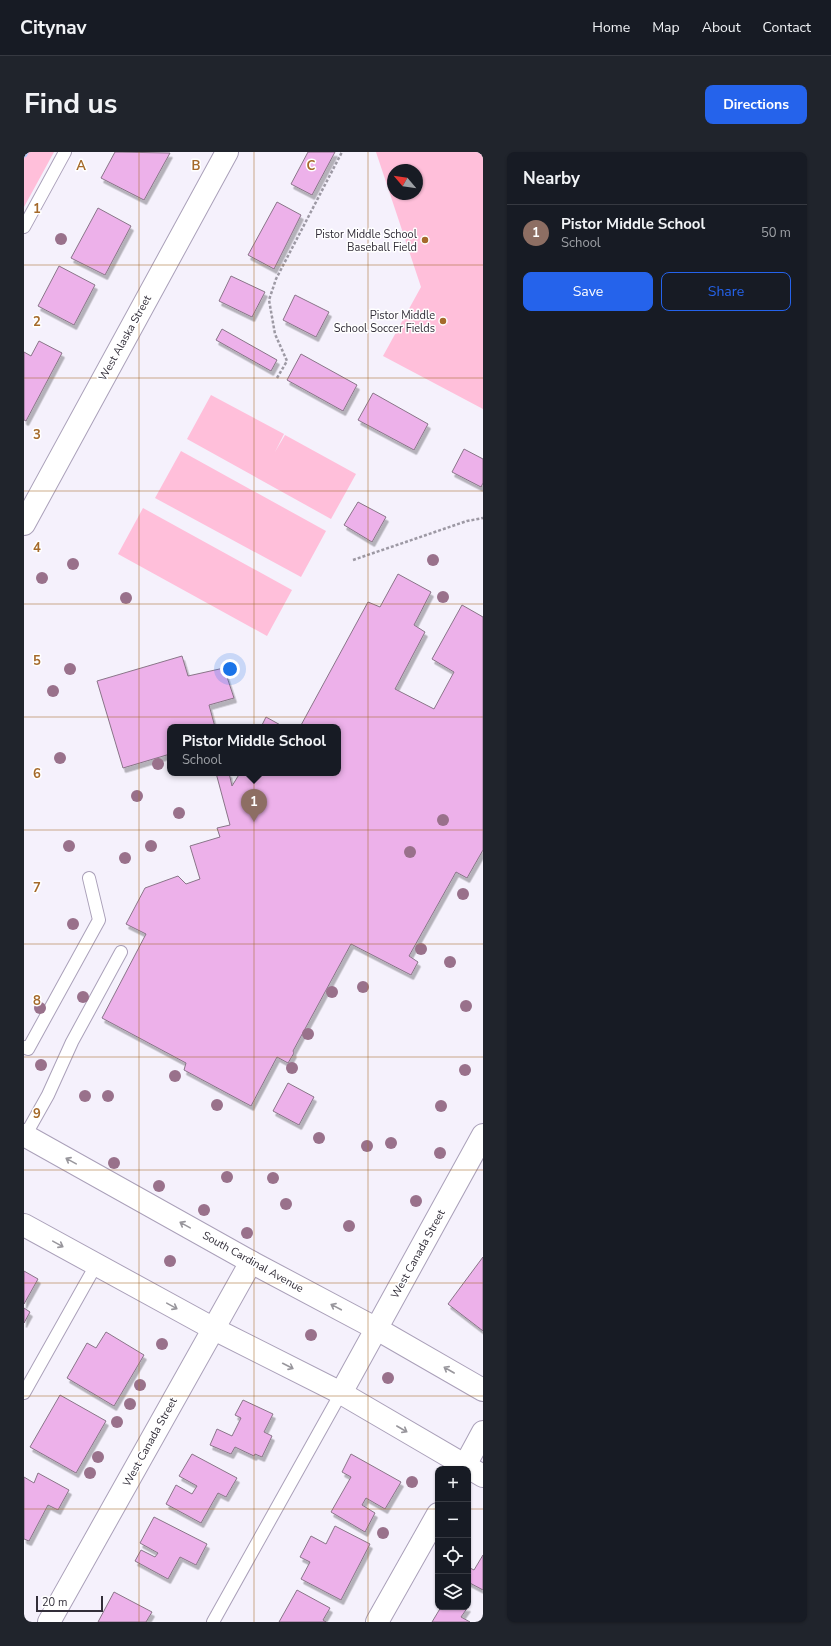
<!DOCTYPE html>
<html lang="en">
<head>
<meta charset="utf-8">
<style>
	body { margin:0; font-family:"Nunito Sans",sans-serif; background:#20242c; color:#f1f3f6 }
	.controls { position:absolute; right:12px; bottom:12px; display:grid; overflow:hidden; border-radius:8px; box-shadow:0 1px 3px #0004 }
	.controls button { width:36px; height:36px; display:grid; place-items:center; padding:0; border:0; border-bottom:1px solid #363941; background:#171b24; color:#f1f3f6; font:20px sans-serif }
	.compass { position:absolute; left:363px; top:12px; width:36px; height:36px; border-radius:50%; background:#171b24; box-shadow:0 1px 3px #0004; rotate:299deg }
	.scale { position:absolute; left:12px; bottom:10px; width:67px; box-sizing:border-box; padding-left:4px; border:2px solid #322e39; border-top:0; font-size:11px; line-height:14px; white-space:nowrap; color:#322e39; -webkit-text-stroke:3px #fff; paint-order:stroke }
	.you { position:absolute; left:206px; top:517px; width:14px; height:14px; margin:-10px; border:3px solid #fff; border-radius:50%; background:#1a73e8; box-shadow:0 0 0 6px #1a73e833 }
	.badge { display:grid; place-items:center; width:26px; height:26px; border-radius:50%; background:#2563eb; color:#fff; font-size:13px; font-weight:700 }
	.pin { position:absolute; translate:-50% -33px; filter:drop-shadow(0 1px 2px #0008) }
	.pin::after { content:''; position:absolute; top:21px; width:14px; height:12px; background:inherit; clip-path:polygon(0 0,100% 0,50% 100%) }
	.popup { position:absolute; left:143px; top:572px; width:174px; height:52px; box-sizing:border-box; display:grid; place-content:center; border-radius:8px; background:#171b24; filter:drop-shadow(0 1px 3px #0005); font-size:13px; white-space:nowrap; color:#9ea1a6 }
	.popup b { font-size:15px; color:#f1f3f6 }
	.popup::after { content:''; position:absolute; left:50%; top:100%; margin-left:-8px; border:8px solid transparent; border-top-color:#171b24 }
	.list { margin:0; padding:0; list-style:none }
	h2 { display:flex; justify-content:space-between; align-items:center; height:52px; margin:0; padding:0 16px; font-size:17px }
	h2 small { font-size:13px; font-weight:400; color:#9ea1a6 }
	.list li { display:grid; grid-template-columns:26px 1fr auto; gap:12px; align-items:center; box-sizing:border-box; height:56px; padding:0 16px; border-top:1px solid #363941 }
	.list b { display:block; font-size:15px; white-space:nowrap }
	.list p { margin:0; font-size:13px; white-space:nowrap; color:#9ea1a6 }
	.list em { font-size:13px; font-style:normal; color:#9ea1a6 }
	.actions { display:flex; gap:8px; padding:12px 16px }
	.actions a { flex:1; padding:9px 0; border:1px solid #2563eb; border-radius:8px; text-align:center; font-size:14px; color:#2563eb }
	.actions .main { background:#2563eb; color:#fff }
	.icon { flex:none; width:22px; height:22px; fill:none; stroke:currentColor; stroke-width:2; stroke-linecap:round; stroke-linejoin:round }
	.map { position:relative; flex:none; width:459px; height:1470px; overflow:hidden; border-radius:8px }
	header { display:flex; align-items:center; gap:24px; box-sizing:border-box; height:56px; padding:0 20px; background:#171b24; border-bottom:1px solid #363941 }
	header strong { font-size:19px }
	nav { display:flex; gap:22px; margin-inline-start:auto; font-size:14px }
	.intro { display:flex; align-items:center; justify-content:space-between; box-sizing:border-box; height:96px; padding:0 24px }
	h1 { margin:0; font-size:28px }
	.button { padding:10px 18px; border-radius:8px; background:#2563eb; color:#fff; font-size:14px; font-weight:700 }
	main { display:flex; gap:24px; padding:0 24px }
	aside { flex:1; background:#171b24; border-radius:8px; box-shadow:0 1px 3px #0004 }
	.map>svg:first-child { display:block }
	.green { fill:#ffbfda; fill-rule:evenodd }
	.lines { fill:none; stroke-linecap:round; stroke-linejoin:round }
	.stream { stroke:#a7ccfd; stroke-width:7 }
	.building { fill:#edb1ea; stroke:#897588; filter:url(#shadow) }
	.service-casing { stroke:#aaa0b9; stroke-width:14 }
	.minor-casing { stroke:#aaa0b9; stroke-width:24 }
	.secondary-casing { stroke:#aaa0b9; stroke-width:24 }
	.path { stroke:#9d99a4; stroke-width:2.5; stroke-dasharray:3 2; stroke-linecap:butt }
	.service { stroke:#fff; stroke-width:12 }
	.minor { stroke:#fff; stroke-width:22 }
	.secondary { stroke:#fff; stroke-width:22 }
	.tree { fill:#99718b }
	.oneway { stroke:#98969c }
	.grid { fill:none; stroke:#a56a2b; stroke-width:1; stroke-opacity:0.55 }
	.poi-dot { fill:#a56a2b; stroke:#fff; stroke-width:1.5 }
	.labels { text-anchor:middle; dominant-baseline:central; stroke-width:3; stroke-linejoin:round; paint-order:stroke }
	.poi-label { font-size:11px; fill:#322e39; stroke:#fff; text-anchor:end }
	.street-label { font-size:11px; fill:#322e39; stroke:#fff }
	.grid-label { font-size:13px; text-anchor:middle; font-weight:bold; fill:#a56a2b; stroke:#fff; stroke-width:3; stroke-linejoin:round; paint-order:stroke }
</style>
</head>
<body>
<header>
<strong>Citynav</strong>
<nav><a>Home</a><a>Map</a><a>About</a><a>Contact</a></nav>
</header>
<div class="intro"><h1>Find us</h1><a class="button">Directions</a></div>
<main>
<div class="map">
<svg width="459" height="1470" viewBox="0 0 459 1470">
	<defs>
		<filter id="shadow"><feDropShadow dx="2.5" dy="4.5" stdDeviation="0" flood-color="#0004"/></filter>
	</defs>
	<rect width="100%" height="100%" fill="#f5f1fc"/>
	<path class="green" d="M0,0H30L0,55Z
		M352,0H459V257L359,204L397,135ZM369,18H393V42H369Z
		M187,243L260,282L251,300L261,283L332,322L307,367L163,287Z
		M157,299L302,379L277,425L131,346Z
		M119,356L268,438L243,484L94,402Z"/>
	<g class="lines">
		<path class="stream" d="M0,2L1,0"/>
	</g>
	<path class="building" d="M91,0L146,1L120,48L77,26Z
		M284,0H311L288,43L267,32Z
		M253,50L277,63L250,117L224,103Z
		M74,56L107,74L81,123L47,106Z
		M35,114L71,133L50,173L14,154Z
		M207,124L241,140L228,165L195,149Z
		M271,143L305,160L292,185L259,168Z
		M198,177L253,208L247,219L192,188Z
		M15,189L38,201L2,269L0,268V200L7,204Z
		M277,202L333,233L319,259L263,228Z
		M349,241L404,272L390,298L334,268Z
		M440,297L459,307V331L457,335L428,320Z
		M334,350L362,365L348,390L320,373Z
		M374,422L407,440L390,473L401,480L371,537L410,557L430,520L408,507L438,453L459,465V698L443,726L432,720L385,804L394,810L387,823L327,792L269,899L270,901L264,911L253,905L227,954L160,918L162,911L78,866L122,782L102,772L121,736L154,724L162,732L176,727L166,694L196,685L193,676L206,673L192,621H205L208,634L216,621H314V575H276L344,450L356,455Z
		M158,504L164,524L200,516L210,546L185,553L191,575H146V602L99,616L73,529Z
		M242,565L260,575H237Z
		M264,931L290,945L275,973L249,959Z
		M459,1105V1179L424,1152Z
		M0,1119L14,1127L0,1152Z
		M0,1156L6,1160L0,1171Z
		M82,1180L120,1203L90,1254L43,1226L63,1191L72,1196Z
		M36,1243L82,1269L52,1321L6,1295Z
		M219,1248L249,1262L240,1280L248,1284L238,1305L231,1302L230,1304L211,1295L207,1302L186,1293L193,1277L208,1284L217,1266L211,1263Z
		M168,1302L213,1326L202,1345L194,1341L177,1371L142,1352L152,1333L168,1342L173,1334L155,1324Z
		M327,1302L377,1330L361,1357L342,1346L338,1353L351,1361L341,1380L307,1360L327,1325L318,1320Z
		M14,1321L45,1338L34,1358L24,1353L5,1389L0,1387V1325L10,1331Z
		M130,1365L183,1392L172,1413L156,1405L144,1427L111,1409L117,1398L131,1405L134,1401L116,1391Z
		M311,1374L346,1392L317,1448L277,1427L286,1410L276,1405L287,1384L302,1392Z
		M459,1403V1438L444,1430V1415L450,1418Z
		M273,1438L306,1456L299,1468L302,1470H255Z
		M90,1440L128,1460L122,1470H74Z
		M417,1455H444L437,1465L446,1470H408Z"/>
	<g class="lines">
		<defs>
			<path id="service" d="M0,75L41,0
				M0,895L4,897L75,768L65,726
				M1,984L24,943L48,890L97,800
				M0,1241L72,1113
				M189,1470L317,1241"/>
			<path id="minor" d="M0,372L203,0
				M317,1241L459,983
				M439,1317L459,1280
				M25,1470L227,1110
				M353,1470L414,1362"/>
			<path id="secondary" d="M0,983L227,1110L353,1177L459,1238
				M0,1073L190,1177L317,1241L459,1324"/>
		</defs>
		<use href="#service" class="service-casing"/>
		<use href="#minor" class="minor-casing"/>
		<use href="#secondary" class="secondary-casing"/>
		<path class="path" d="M253,226L263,209L251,182L245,148L252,127L318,0
			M329,408L443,369L459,366"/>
		<use href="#service" class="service"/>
		<use href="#minor" class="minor"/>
		<use href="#secondary" class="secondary"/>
	</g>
	<g class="tree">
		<circle cx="37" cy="87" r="6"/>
		<circle cx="409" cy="408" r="6"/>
		<circle cx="49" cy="412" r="6"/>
		<circle cx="18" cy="426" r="6"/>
		<circle cx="419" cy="445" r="6"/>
		<circle cx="102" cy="446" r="6"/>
		<circle cx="46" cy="517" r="6"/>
		<circle cx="29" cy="539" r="6"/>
		<circle cx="36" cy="606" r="6"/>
		<circle cx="134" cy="612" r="6"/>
		<circle cx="113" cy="644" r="6"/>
		<circle cx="155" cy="661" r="6"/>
		<circle cx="419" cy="668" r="6"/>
		<circle cx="45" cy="694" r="6"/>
		<circle cx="127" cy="694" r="6"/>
		<circle cx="386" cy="700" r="6"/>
		<circle cx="101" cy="706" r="6"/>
		<circle cx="439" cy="742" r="6"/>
		<circle cx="49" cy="772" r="6"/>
		<circle cx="397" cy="797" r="6"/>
		<circle cx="426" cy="810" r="6"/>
		<circle cx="339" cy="835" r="6"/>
		<circle cx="308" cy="840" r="6"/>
		<circle cx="59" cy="845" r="6"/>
		<circle cx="442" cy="854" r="6"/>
		<circle cx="16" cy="856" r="6"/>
		<circle cx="284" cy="882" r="6"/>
		<circle cx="17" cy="913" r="6"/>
		<circle cx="268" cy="916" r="6"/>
		<circle cx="441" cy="918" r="6"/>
		<circle cx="151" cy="924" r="6"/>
		<circle cx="61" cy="944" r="6"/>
		<circle cx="84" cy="944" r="6"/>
		<circle cx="193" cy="953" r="6"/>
		<circle cx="417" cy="954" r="6"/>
		<circle cx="295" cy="986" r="6"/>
		<circle cx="367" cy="991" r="6"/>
		<circle cx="343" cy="994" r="6"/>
		<circle cx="416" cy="1001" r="6"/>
		<circle cx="90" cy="1011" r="6"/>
		<circle cx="203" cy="1025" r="6"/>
		<circle cx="249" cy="1026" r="6"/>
		<circle cx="135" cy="1034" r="6"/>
		<circle cx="392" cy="1049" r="6"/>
		<circle cx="262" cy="1052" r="6"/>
		<circle cx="180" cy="1058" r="6"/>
		<circle cx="325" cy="1074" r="6"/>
		<circle cx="223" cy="1081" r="6"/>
		<circle cx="146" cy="1109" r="6"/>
		<circle cx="287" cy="1183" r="6"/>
		<circle cx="138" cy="1192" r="6"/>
		<circle cx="364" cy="1226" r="6"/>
		<circle cx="116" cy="1233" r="6"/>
		<circle cx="106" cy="1252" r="6"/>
		<circle cx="93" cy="1270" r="6"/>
		<circle cx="74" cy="1305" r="6"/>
		<circle cx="66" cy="1321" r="6"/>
		<circle cx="388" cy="1330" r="6"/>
		<circle cx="359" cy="1381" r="6"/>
	</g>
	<defs><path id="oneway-shaft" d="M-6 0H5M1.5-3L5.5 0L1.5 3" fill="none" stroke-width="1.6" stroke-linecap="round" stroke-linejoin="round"/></defs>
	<g class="oneway">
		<use href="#oneway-shaft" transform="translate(47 1009) rotate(-151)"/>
		<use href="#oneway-shaft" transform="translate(161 1073) rotate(-151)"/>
		<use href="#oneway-shaft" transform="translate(34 1092) rotate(29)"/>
		<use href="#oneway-shaft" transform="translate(148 1154) rotate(29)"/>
		<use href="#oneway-shaft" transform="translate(312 1155) rotate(-152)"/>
		<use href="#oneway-shaft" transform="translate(264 1214) rotate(27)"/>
		<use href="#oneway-shaft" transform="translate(425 1218) rotate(-150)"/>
		<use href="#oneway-shaft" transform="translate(378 1277) rotate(30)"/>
	</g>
	<path class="grid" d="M115,0V1470M230,0V1470M344,0V1470M0,113H459M0,226H459M0,339H459M0,452H459M0,565H459M0,678H459M0,792H459M0,905H459M0,1018H459M0,1131H459M0,1244H459M0,1357H414M444,1357H459"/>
	<g class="poi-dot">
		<circle cx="401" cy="88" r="4"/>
		<circle cx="419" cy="169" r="4"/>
	</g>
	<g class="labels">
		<g class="poi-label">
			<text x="393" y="82">Pistor Middle School<tspan x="393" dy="13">Baseball Field</tspan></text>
			<text x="411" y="163">Pistor Middle<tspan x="411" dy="13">School Soccer Fields</tspan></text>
		</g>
		<g class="street-label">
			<text transform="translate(101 186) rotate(-61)">West Alaska Street</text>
			<text transform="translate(394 1102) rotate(-61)">West Canada Street</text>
			<text transform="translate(229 1110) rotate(29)">South Cardinal Avenue</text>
			<text transform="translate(126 1290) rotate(-61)">West Canada Street</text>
		</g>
	</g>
	<g class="grid-label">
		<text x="57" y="18">A</text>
		<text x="172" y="18">B</text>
		<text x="287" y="18">C</text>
		<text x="13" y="61">1</text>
		<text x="13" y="174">2</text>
		<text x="13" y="287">3</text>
		<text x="13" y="400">4</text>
		<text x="13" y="513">5</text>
		<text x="13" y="626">6</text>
		<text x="13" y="740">7</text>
		<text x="13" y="853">8</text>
		<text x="13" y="966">9</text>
	</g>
</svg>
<div class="controls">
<button>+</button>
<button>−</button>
<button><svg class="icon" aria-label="locate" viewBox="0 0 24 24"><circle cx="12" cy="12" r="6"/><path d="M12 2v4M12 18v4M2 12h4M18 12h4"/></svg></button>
<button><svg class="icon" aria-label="layers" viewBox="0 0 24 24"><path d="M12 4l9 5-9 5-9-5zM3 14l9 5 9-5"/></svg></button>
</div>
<svg class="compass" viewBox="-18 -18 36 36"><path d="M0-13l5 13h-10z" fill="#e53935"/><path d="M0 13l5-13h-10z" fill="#9ea1a6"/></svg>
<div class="scale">20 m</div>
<div class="you"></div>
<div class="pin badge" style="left:230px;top:670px;background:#8d6e63">1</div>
<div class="popup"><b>Pistor Middle School</b>School</div>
</div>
<aside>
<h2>Nearby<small></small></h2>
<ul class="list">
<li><span class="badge" style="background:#8d6e63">1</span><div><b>Pistor Middle School</b><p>School</p></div><em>50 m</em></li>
</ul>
<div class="actions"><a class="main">Save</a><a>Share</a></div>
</aside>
</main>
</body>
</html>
